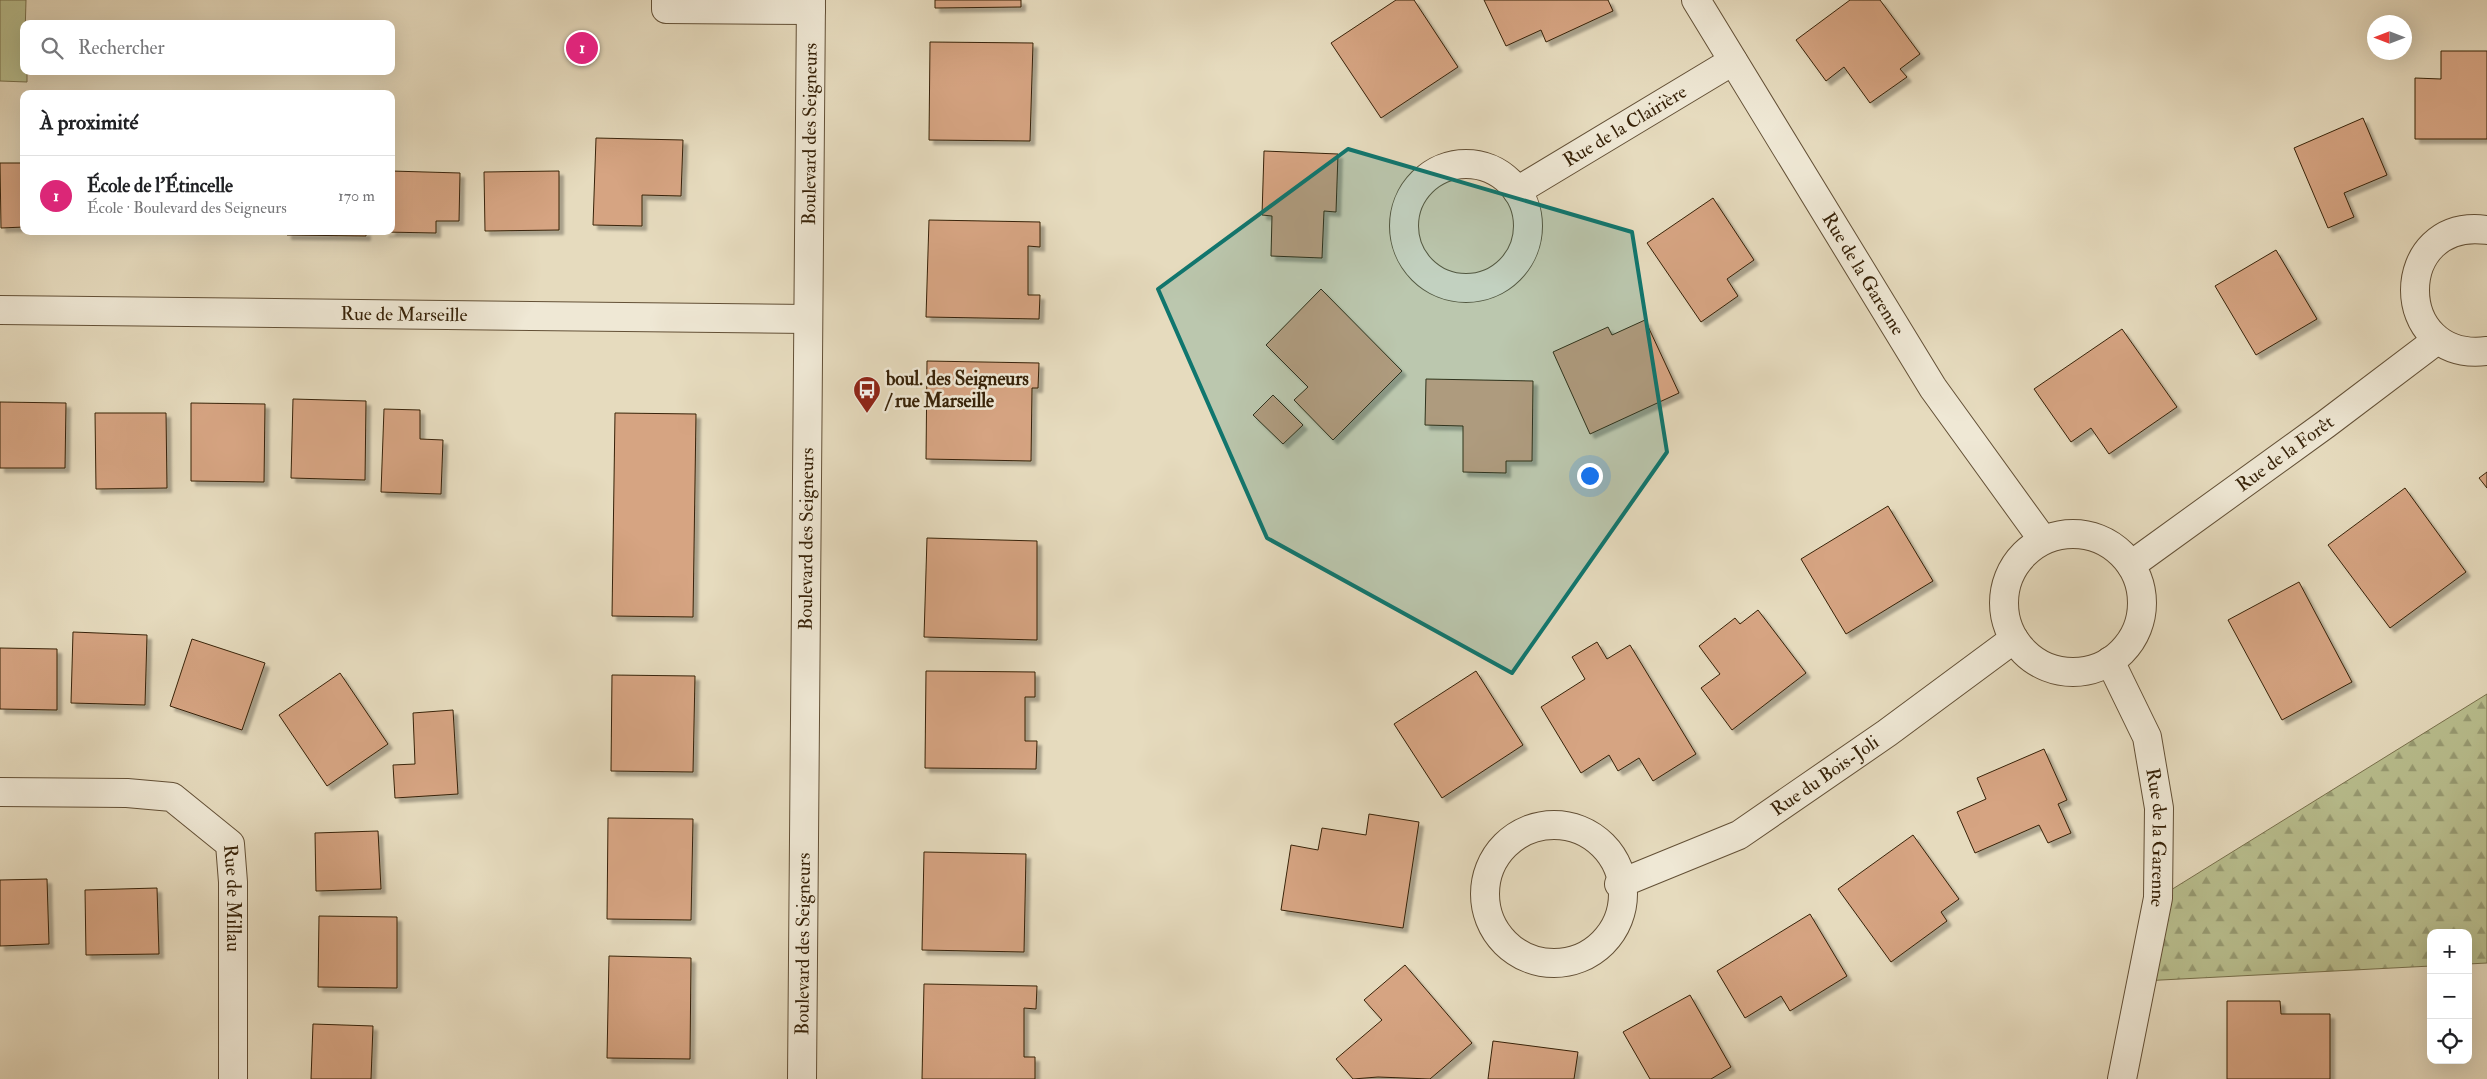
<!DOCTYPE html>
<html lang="fr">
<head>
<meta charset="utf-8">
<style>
	body { margin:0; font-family:"IM FELL Double Pica",serif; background:#f6f6f6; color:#202124 }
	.controls { position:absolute; right:15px; bottom:15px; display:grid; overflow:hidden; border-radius:10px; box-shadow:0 5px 20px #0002 }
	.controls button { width:45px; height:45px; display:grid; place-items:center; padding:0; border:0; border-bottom:1px solid #e0e0e0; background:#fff; color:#202124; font:25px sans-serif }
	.compass { position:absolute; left:2367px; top:15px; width:45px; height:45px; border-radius:50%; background:#fff; box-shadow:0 5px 20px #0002; rotate:270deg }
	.you { position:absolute; left:1589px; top:475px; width:18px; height:18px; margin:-12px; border:4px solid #fff; border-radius:50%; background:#1a73e8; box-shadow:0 0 0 8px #1a73e833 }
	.badge { display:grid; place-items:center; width:32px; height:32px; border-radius:50%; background:#db2777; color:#fff; font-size:16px; font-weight:700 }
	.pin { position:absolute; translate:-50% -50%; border:2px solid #fff; box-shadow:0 1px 5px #0006 }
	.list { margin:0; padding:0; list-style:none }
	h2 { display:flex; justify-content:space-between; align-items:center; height:65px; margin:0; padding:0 20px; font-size:21px }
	h2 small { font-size:16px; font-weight:400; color:#757577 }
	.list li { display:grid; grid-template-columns:32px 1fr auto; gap:15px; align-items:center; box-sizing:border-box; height:80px; padding:0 20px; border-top:1px solid #e0e0e0 }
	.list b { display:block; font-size:19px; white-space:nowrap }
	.list p { margin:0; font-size:16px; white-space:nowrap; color:#757577 }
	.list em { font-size:16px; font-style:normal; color:#757577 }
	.icon { flex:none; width:28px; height:28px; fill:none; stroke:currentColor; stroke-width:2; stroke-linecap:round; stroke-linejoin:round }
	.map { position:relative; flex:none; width:2487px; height:1079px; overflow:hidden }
	.search { position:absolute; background:#fff; box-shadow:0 5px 20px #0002; left:20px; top:20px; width:375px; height:55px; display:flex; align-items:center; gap:12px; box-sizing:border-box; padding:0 18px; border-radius:10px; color:#757577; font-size:19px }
	.panel { position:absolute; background:#fff; box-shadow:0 5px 20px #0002; left:20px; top:90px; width:375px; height:145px; border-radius:10px }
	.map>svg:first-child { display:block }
	.forest { fill:url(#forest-firs); stroke:#78704c }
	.park { fill:#b9bf8f; stroke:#78704c }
	.building { fill:#d6a482; stroke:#372208; filter:url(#shadow) }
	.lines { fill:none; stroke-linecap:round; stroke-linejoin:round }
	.minor-casing { stroke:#635036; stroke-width:30 }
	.minor { stroke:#efe8d5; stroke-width:28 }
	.marked { fill:#0f766e; fill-opacity:0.2; stroke:#0f766e; stroke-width:4; stroke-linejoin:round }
	.labels { text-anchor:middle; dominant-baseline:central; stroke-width:5; stroke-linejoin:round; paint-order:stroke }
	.street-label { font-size:19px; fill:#372208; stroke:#efe8d5 }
	.poi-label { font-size:19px; font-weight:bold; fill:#372208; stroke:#efe8d5; text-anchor:start }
</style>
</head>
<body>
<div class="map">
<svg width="2487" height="1079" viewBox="0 0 2487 1079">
	<defs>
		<pattern id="forest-firs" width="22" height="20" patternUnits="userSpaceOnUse" patternTransform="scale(1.25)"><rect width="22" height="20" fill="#b9bf8f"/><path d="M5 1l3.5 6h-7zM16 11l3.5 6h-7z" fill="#979b73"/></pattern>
		<filter id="shadow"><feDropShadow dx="4.5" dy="4.5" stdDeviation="1" flood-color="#0004"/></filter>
	</defs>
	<rect width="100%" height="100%" fill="#e6dbbe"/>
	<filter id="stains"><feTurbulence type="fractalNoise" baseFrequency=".004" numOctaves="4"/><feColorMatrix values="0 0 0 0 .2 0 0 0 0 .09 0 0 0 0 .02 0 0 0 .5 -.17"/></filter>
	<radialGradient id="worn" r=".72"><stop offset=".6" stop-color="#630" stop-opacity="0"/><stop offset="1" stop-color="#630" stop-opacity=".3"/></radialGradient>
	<path class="forest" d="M2487,694V963L2468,964V933H2431V966L2142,981L2158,898Z"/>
	<path class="park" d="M0,0H26L24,71H27V82L0,81Z"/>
	<path class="building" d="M935,0H1021V7L935,8Z
		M1396,0H1414L1458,67L1381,118L1331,43Z
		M1484,0H1608L1613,11L1546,42L1541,30L1506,46Z
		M1850,0H1880L1920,54L1900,69L1907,77L1870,103L1844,67L1826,81L1796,40Z
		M930,42L1033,43L1030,141L929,140Z
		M2441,51H2487V139H2415V78L2441,79Z
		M2363,118L2387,175L2344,193L2354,217L2328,228L2294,148Z
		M596,138L683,140L681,196L642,195V226L593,225Z
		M1264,151L1338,154L1336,212L1324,211L1322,258L1271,256L1272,216L1262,215Z
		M0,163H24V227L1,228Z
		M391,171L460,173L459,221H436V233L384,232L391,231Z
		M559,171V230L485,231L484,172Z
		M1713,198L1754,260L1727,279L1738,296L1701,322L1647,243Z
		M929,220L1040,222V247L1028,246V295H1040L1039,319L926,317Z
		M287,231H366V236L287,235Z
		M2276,250L2317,319L2256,355L2215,286Z
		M1321,289L1402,371L1333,440L1294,400L1308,387L1266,345Z
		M1645,320L1679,393L1590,434L1553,352L1608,327L1612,335Z
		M2122,329L2177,407L2109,454L2091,428L2071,442L2034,389Z
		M927,361L1039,363L1038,388H1032L1031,461L926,459Z
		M1426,379L1533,381L1532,461H1506V473L1463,472V426L1425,425Z
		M1273,395L1303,425L1283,444L1253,415Z
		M293,399L366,401L365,480L291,478Z
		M0,402L66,403L65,468H0Z
		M191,403L265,404L264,482L191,481Z
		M384,409L420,410V439L443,440L441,494L381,492Z
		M95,413H166L167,488L96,489Z
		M615,413L696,414L693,617L612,616Z
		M2487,472V488L2479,478Z
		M2405,488L2466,572L2390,628L2328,545Z
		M1888,506L1933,581L1846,634L1801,559Z
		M927,538L1037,541V640L924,637Z
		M2299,582L2352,682L2282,720L2228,620Z
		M1758,610L1806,673L1732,730L1701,688L1720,674L1699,646L1735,618L1740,624Z
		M73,632L147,635L145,705L71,703Z
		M192,639L265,663L242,730L170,706Z
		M1597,642L1607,659L1630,645L1696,754L1653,781L1639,758L1618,771L1609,755L1581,773L1541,707L1585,679L1572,657Z
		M0,648L57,649V710L0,709Z
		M926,671L1035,672V697H1025V741H1037L1036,769L925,768Z
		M1476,671L1523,745L1442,798L1394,724Z
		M340,673L388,744L327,786L279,715Z
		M612,675L695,676L693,772L611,771Z
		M453,710L458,794L395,798L393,765L415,764L413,713Z
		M2044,749L2067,800L2058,804L2071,833L2048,843L2039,825L1975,853L1957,812L1986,799L1977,778Z
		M1369,814L1419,822L1403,928L1281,910L1291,845L1318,850L1322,828L1366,835Z
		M608,818L693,819L691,920L607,919Z
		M378,831L381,889L316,891L315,833Z
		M1913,835L1959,899L1941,912L1947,921L1891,962L1838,889Z
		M924,852L1026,854L1024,952L922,950Z
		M47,879L49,944L0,946V880Z
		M157,888L159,954L86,955L85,890Z
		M1810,914L1847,976L1790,1011L1781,996L1745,1018L1717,971Z
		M319,916L397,917V988L318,987Z
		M609,956L691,958L690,1059L607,1058Z
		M1405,965L1472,1043L1430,1079L1378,1077L1353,1079L1336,1059L1382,1020L1364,1000Z
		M924,984L1037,986L1036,1009L1024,1008V1057H1035V1079H922Z
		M1690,995L1731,1067L1711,1079H1650L1623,1032Z
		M2227,1001H2280L2281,1014H2330V1079H2227Z
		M313,1024L373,1026L371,1079H311Z
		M1493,1041L1578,1052L1574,1079H1488Z"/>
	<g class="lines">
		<defs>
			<g id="minor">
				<path d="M666,0V9L811,10"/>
				<path id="s1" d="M1696,0L1933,388L2043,540"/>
				<circle cx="1466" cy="226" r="62"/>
				<path id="s2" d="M1517,191L1733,61"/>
				<path d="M2487,230C2391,217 2391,363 2487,351"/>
				<path id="s3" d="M0,310L808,319"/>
				<circle cx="2073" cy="603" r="69"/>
				<path id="s4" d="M2131,565L2326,424L2437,340"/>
				<path id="s5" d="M2110,661L2147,737L2159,808L2158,898L2122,1079"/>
				<path id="s6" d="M0,792L127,793L172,797L230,844L233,882V1079"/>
				<circle cx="1554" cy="894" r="69"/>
				<path id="s7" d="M1619,884L1739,835L1887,733L2014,639"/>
				<path id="s8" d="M802,1079L811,0"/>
			</g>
		</defs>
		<use href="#minor" class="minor-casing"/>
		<use href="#minor" class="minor"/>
	</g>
	<path class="marked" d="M1348,149L1632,232L1667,452L1512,673L1267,538L1158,289Z"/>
	<defs>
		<symbol id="bus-pin" viewBox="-11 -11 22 30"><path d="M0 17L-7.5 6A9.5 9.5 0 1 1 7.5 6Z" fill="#8f2418" stroke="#efe8d5"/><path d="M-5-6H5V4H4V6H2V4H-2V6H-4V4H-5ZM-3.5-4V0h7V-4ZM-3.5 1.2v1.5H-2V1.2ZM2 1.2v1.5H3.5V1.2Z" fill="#fff"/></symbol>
	</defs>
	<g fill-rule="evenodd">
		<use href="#bus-pin" x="851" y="374" width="32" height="43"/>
	</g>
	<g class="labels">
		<g class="street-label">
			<text stroke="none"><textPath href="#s2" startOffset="126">Rue de la Clairière</textPath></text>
			<text stroke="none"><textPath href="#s8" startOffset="945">Boulevard des Seigneurs</textPath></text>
			<text stroke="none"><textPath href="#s1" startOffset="321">Rue de la Garenne</textPath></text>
			<text stroke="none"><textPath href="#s3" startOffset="404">Rue de Marseille</textPath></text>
			<text stroke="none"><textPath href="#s4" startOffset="190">Rue de la Forêt</textPath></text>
			<text stroke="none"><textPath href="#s8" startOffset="540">Boulevard des Seigneurs</textPath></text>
			<text stroke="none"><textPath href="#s7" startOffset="234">Rue du Bois-Joli</textPath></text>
			<text stroke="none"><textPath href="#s5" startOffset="186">Rue de la Garenne</textPath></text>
			<text stroke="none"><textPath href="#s6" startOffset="301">Rue de Millau</textPath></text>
			<text stroke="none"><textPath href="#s8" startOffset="135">Boulevard des Seigneurs</textPath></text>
		</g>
		<g class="poi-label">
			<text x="886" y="379">boul. des Seigneurs<tspan x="886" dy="22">/ rue Marseille</tspan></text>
		</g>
	</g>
	<rect width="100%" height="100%" filter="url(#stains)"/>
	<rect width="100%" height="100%" fill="url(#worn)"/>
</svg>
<div class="controls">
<button>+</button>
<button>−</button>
<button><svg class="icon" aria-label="locate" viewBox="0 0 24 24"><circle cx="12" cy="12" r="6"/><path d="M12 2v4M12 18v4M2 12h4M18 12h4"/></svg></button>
</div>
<svg class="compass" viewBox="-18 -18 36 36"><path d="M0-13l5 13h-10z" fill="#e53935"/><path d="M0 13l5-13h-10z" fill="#757577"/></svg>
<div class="you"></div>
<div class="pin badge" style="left:582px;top:48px">1</div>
<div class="search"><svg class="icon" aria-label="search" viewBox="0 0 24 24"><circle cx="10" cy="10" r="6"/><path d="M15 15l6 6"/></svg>Rechercher</div>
<section class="panel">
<h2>À proximité<small></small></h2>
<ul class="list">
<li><span class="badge">1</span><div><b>École de l'Étincelle</b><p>École · Boulevard des Seigneurs</p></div><em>170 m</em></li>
</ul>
</section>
</div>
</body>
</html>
